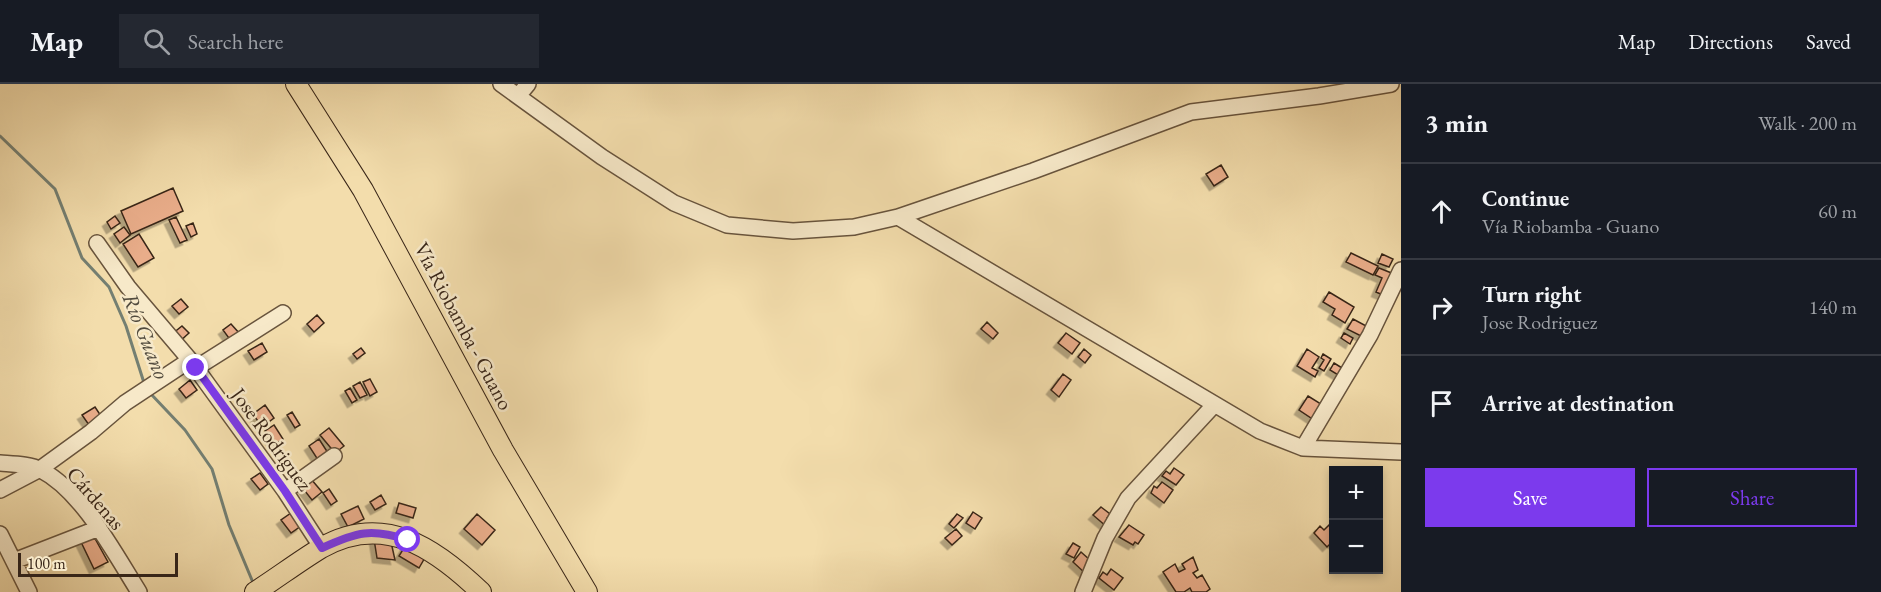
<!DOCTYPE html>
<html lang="en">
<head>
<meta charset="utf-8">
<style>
	body { margin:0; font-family:"EB Garamond",serif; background:#242831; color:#f1f3f6 }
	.controls { position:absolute; right:18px; bottom:18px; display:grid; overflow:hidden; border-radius:0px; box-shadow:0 3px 9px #0003 }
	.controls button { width:54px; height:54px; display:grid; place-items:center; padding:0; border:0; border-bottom:2px solid #363941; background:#171b24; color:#f1f3f6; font:30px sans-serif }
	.scale { position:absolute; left:18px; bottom:15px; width:160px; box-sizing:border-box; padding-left:6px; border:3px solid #392618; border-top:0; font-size:16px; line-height:21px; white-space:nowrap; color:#392618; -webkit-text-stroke:4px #f7e9c9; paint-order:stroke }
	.stop { position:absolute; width:18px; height:18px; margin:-14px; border:4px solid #7c3aed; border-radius:50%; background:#fff }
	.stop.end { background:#7c3aed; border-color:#fff; box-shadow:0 2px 6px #0008 }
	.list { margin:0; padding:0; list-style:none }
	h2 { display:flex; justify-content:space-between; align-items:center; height:78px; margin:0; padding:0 24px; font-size:26px }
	h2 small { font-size:20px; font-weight:400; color:#9ea1a6 }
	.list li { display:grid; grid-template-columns:39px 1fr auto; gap:18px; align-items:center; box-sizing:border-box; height:96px; padding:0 24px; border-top:2px solid #363941 }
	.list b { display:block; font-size:22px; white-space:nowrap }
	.list p { margin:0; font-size:20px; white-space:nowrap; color:#9ea1a6 }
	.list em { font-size:20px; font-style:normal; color:#9ea1a6 }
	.actions { display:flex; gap:12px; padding:18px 24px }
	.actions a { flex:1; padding:14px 0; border:2px solid #7c3aed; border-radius:0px; text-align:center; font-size:21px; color:#7c3aed }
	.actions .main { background:#7c3aed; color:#fff }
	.icon { flex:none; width:33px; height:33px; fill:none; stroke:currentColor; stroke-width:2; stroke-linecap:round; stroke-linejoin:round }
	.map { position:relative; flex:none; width:1401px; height:508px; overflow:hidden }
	header { display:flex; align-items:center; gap:36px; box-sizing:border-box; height:84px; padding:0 30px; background:#171b24; border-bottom:2px solid #363941 }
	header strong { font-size:28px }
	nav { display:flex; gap:33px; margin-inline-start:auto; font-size:21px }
	.search { width:420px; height:54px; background:#242831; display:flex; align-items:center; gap:15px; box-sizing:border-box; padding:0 21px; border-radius:0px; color:#9ea1a6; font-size:22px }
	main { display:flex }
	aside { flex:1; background:#171b24 }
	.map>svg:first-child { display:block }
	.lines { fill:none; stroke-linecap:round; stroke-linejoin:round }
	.stream { stroke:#747f72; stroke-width:3 }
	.building { fill:#e9ad8a; stroke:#392618; stroke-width:1.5; filter:url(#shadow) }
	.minor-casing { stroke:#68543d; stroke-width:18 }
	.major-casing { stroke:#392618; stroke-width:22 }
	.minor { stroke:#f7e9c9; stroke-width:15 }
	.major { stroke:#f3ddac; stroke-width:20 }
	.route { stroke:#7c3aed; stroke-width:8 }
	.labels { text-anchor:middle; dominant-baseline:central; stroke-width:5; stroke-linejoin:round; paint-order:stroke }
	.street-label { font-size:21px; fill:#392618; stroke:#f7e9c9 }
	.water-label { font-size:22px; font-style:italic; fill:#524b3e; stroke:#f7e9c9 }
</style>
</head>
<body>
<header>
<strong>Map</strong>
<div class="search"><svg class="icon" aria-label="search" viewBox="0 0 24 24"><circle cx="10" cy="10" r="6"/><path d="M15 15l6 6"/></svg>Search here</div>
<nav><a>Map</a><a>Directions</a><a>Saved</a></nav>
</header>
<main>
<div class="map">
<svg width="1401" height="508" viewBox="0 0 1401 508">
	<defs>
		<filter id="shadow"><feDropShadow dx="-4.5" dy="4.5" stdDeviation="0" flood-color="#0004"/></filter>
	</defs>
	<rect width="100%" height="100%" fill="#f3ddac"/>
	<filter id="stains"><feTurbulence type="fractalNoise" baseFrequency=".00333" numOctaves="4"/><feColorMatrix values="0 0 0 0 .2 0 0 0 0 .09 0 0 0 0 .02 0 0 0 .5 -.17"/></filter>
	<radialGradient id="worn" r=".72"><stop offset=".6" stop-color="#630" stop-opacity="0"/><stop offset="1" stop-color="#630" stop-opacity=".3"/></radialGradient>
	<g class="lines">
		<path class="stream" d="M0,52L55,105L82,174L109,203L126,242L145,302
			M150,309L185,346L212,385L229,441L254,501"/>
	</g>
	<path class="building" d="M1221,81L1228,93L1214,102L1206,90Z
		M173,104L183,127L131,150L121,127Z
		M115,132L120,139L111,145L107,138Z
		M176,133L187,156L180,159L169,136Z
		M193,139L197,150L191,153L186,142Z
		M124,143L130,151L120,159L114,150Z
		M139,150L154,174L138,183L123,160Z
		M1351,169L1378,182L1373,191L1346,178Z
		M1382,170L1393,175L1389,183L1378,179Z
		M1379,184L1394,190L1385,212L1376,208L1382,194L1375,191Z
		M1329,208L1354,223L1345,239L1332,231L1335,225L1323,218Z
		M181,215L188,223L179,230L172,222Z
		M317,231L324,239L314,248L307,240Z
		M1353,235L1370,244L1365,254L1347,245Z
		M987,238L998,249L993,255L981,245Z
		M231,240L240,250L231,257L223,246Z
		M182,242L189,249L179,258L172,250Z
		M1066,249L1080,259L1072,270L1058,259Z
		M1344,249L1353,254L1350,260L1341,254Z
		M262,259L267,268L254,276L248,267Z
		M361,264L365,269L357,275L353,270Z
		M1084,265L1091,271L1085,279L1078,273Z
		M1307,265L1319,273L1312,284L1318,287L1315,293L1297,282Z
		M1323,270L1331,275L1324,287L1319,284L1324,276L1321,274Z
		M1334,279L1347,287L1343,294L1330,286Z
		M1063,290L1071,296L1059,313L1051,306Z
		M370,295L377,308L370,312L363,298Z
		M190,296L197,306L186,314L179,305Z
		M360,298L367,311L360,314L353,302Z
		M350,304L357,316L352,319L345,307Z
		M1308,312L1321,320L1317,338L1299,326Z
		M265,321L274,334L262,343L253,330Z
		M95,323L101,332L89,341L82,331Z
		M292,328L300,341L295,344L287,331Z
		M274,341L283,355L274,361L265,347Z
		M329,344L344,362L335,369L320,351Z
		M319,355L330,372L320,379L309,362Z
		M1174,384L1184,391L1176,401L1162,392L1166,387L1170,390Z
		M260,389L268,400L260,406L251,395Z
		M311,395L322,408L312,416L301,402Z
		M1162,398L1173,406L1164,419L1151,409L1154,402L1157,404Z
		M329,405L337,417L331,421L323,409Z
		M381,411L386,420L375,426L370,418Z
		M399,419L416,424L413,434L396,429Z
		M358,422L364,435L348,443L341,430Z
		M1101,423L1110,430L1107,434L1111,438L1107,443L1093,431Z
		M973,428L982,434L975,445L966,439Z
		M291,429L301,442L291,449L281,436Z
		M477,430L495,446L482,461L464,445Z
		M957,430L963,434L954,444L949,440Z
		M1129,441L1144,451L1138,460L1135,458L1133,461L1119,453Z
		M1329,441L1334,446V460L1331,459L1327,463L1314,449L1320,442L1324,446Z
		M956,445L962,452L952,461L945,454Z
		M93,451L108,478L94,485L81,458Z
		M374,455L391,458L395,476L377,474Z
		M407,459L427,470L419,484L399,472Z
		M1073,459L1080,463L1074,474L1066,470Z
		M1081,468L1091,477L1086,490L1073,478Z
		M1193,473L1198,486L1193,489L1197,494L1202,491L1210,505L1206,508H1192L1190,504L1184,508H1176L1163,488L1175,480L1179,488L1185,485L1182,480Z
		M1111,485L1123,494L1114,506L1099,494L1103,488L1107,491Z"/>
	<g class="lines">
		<defs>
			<path id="minor" d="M501,0L602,73L674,119L727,141L793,147L854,143L898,133L1033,87L1191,28L1319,12L1391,0
				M518,12L528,0
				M898,133L1260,347L1303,364L1401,368
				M97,159L128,203L190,276L285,407L322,464
				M196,284L283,229
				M1303,364L1370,251L1401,186
				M0,379C13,380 30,380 41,386C82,407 115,470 139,508
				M0,406L40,385L91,348L125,319L190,276
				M285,407L334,372
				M0,450L29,508
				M14,477L99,444
				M1083,508L1105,454L1128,414L1214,321"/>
			<path id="major" d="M296,0L363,106L503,366L587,508
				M255,508C277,494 298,478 321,464C384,428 435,464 481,508"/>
		</defs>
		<use href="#minor" class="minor-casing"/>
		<use href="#major" class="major-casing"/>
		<use href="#minor" class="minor"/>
		<use href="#major" class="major"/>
	</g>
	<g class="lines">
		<path class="route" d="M196,284L285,407L322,464C357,448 371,444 408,456"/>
	</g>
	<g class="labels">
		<g class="street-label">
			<text transform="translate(464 242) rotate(62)">Vía Riobamba - Guano</text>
			<text transform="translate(272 355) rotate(54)">Jose Rodriguez</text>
			<text transform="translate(96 414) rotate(49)">Cárdenas</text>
		</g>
		<g class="water-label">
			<text transform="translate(146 252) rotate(68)">Río Guano</text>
		</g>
	</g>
	<rect width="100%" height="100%" filter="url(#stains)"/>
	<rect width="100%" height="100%" fill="url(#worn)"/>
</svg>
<div class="controls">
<button>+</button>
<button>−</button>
</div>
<div class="scale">100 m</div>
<div class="stop" style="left:408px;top:456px"></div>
<div class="stop end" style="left:196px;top:284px"></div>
</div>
<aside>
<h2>3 min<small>Walk · 200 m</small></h2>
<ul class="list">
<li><svg class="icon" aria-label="ahead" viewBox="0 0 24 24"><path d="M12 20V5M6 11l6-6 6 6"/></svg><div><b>Continue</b><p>Vía Riobamba - Guano</p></div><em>60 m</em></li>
<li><svg class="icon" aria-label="right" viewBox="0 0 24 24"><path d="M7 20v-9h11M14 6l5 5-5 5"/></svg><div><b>Turn right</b><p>Jose Rodriguez</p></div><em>140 m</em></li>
<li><svg class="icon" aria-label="arrive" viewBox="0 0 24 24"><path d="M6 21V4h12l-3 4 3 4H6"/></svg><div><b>Arrive at destination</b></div></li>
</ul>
<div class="actions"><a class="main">Save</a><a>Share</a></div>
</aside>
</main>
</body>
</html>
